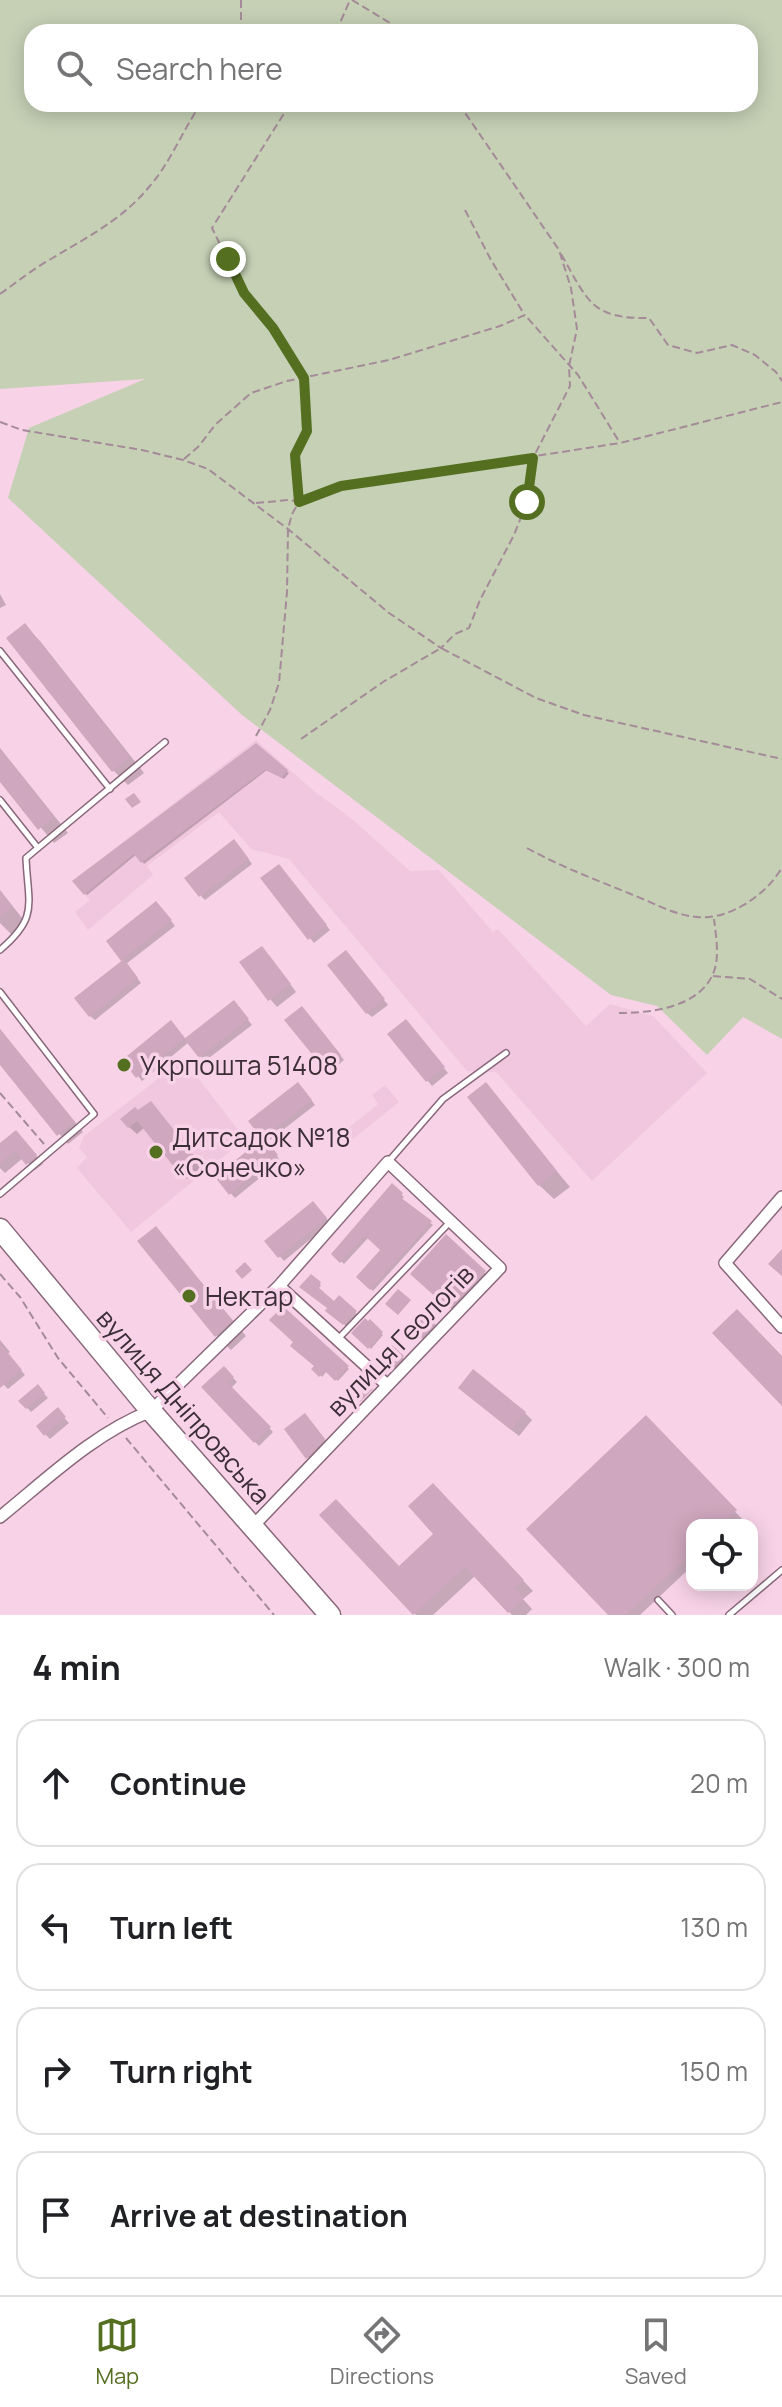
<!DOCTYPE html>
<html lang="en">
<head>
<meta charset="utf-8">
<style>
	body { margin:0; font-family:Manrope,sans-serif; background:#f2f2f2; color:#202124 }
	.controls { position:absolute; right:24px; bottom:24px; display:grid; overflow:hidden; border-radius:16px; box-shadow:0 4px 20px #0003 }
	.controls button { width:72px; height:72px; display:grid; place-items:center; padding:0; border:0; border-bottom:2px solid #e0e0e0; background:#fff; color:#202124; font:40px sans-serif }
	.stop { position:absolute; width:24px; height:24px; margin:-18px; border:6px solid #556f21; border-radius:50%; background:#fff }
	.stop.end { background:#556f21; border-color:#fff; box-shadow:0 2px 8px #0008 }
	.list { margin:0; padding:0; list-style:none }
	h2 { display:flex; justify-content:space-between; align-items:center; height:104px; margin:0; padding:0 32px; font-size:34px }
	h2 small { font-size:26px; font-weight:400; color:#757577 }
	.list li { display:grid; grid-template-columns:52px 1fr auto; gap:24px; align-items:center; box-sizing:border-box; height:128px; margin:0 16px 16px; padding:0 16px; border:2px solid #e0e0e0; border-radius:24px }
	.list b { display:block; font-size:30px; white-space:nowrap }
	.list em { font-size:26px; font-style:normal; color:#757577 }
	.icon { flex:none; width:44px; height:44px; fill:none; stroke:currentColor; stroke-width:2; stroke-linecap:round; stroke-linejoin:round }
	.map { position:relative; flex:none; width:782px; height:1615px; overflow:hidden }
	.search { position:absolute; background:#fff; box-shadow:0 4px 20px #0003; left:24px; right:24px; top:24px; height:88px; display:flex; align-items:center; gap:20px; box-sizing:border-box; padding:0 28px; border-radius:24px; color:#757577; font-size:30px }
	.sheet { height:680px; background:#fff }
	nav { display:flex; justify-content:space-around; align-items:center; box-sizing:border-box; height:112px; border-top:2px solid #e0e0e0; background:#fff; font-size:22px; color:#757577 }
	nav a { display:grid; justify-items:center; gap:4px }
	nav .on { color:#556f21 }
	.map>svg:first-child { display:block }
	.built { fill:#f1c6df }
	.green { fill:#c5d0b5; fill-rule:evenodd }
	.shadow { fill:#0003 }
	.building { fill:#cfa7be }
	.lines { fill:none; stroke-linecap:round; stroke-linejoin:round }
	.lane-casing { stroke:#88677a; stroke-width:8 }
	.street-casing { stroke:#88677a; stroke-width:14 }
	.highway-casing { stroke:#88677a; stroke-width:23 }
	.path { stroke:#a58a99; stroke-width:2; stroke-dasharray:8 4; stroke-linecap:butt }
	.lane { stroke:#fff; stroke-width:5 }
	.street { stroke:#fff; stroke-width:11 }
	.highway { stroke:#fff; stroke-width:20 }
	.route { stroke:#556f21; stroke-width:10 }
	.poi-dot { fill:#556f21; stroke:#f8d3e8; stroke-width:3 }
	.labels { text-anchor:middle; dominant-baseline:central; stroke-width:7; stroke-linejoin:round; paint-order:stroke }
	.poi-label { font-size:26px; fill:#3c2e36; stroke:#f8d3e8; text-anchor:start }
	.street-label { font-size:26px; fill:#3c2e36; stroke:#f8d3e8 }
</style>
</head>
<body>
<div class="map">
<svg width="782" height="1615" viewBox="0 0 782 1615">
	<rect width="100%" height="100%" fill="#f8d3e8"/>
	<path class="built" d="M256,740L315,792L351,818L410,871L439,870L493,932L498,929L586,1026L610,1004L653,1016L707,1073L592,1181L496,1072L467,1071L289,859L251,849L219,812L147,866L153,875L88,930L75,912L90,900L72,881Z
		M176,1065L192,1070L245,1139L131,1232L77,1168L87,1157L79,1148L84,1136Z
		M385,1085L399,1102L353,1139L346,1130L378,1104L372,1095Z"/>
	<path class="green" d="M0,0H782V1039L743,1017L707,1055L657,1006L611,995L242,715L8,498L29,428L145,379L0,389ZM32,32H750V104H32Z"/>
	<path class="shadow" d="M0,594L6,605L0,608Z
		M25,626L40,641L144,773L128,785L113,770Z
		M256,745L289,773L284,779L267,770L144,864L137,854L87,895L75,881Z
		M0,748L68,833L54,843L0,779Z
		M239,846L252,864L205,900L201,896Z
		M283,871L330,930L314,943L310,938Z
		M0,890L26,923L11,934L0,923Z
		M161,908L175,926L126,964L141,983L95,1020L90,1016L124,961L108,942Z
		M269,955L296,992L277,1007L270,999Z
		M350,957L388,1005L372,1017L367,1013Z
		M238,1007L252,1025L205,1061L189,1042L142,1081L138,1076L175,1027L186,1040Z
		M307,1013L344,1060L330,1072L325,1068Z
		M410,1026L448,1073L432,1086L390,1034Z
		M0,1029L83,1132L68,1144L0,1062Z
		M485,1085L570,1187L554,1199L539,1185Z
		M303,1089L315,1105L266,1143L281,1161L235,1198L217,1178L265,1139L251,1121Z
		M158,1111L202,1167L187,1179L145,1127L137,1134L129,1127L138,1113Z
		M23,1140L43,1164L35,1170L23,1158L5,1173L0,1168V1146Z
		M392,1186L404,1197L401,1200L433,1225L373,1291L358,1277L383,1250L369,1237L344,1264L334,1254Z
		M318,1208L330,1223L284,1261L266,1241Z
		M156,1229L246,1336L231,1350L216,1335Z
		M446,1237L486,1274L452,1309L412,1274Z
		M312,1277L321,1285L318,1290L334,1304L339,1298L357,1314L346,1326L327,1311L330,1308L302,1287Z
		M283,1309L349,1369L338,1381L327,1371L322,1377L314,1369L316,1367L296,1342Z
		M424,1315L436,1325L423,1339L412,1328Z
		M370,1322L383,1335L371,1349L354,1333Z
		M0,1340L10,1352L7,1354L25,1375L8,1389L0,1381Z
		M392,1348L404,1359L393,1371L381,1361Z
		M224,1368L237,1382L231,1388L273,1432L259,1446L204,1387Z
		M38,1387L48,1398L31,1412L21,1401Z
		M468,1395L525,1413L532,1420L519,1436Z
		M57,1410L69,1423L50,1439L38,1427Z
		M646,1418L742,1519L736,1525H692V1566L640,1615H611Z
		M312,1423L331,1447L314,1464L307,1457Z
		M433,1485L533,1591L523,1599L532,1609L526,1615H512L475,1576L433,1615H416L321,1515L399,1568L436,1534Z"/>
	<path class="building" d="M25,623L130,757L112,772L6,638Z
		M256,743L288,770L282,778L265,770L141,863L134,854L84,895L72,881Z
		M0,749L54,817L38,830L0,782Z
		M134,793L141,802L132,808L125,799Z
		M234,839L249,859L199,897L184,878Z
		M279,864L327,925L308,940L260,878Z
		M0,891L12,907L0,916Z
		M156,901L172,920L121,961L106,941Z
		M262,946L291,984L268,1001L239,962Z
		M346,950L385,999L366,1014L327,965Z
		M124,959L138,978L89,1017L74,998Z
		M234,1000L249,1019L199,1058L184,1039Z
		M302,1006L341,1055L324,1069L284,1020Z
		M406,1019L445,1067L426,1082L387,1034Z
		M171,1020L185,1038L136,1078L122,1060Z
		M0,1029L75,1122L57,1136L0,1065Z
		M298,1082L312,1100L262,1139L248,1121Z
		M486,1082L557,1171L538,1186L467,1097Z
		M151,1101L197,1159L179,1173L137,1121L128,1128L120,1119L135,1107L138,1110Z
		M16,1130L37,1155L26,1165L15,1151L0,1164V1143Z
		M264,1137L278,1155L229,1195L215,1177Z
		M392,1183L403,1193L400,1197L432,1221L370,1290L356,1277L380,1250L365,1236L340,1263L331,1254Z
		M313,1201L327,1218L278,1258L264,1241Z
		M156,1226L232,1320L215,1337L137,1241Z
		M446,1234L486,1271L449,1309L410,1274Z
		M782,1249V1276L768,1264Z
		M245,1262L252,1270L242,1279L235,1271Z
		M311,1274L321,1282L318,1287L334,1301L339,1295L357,1311L343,1325L325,1311L327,1308L299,1287Z
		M398,1289L411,1300L398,1315L385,1304Z
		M283,1306L349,1366L335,1381L325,1371L319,1377L311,1369L314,1366L290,1346L293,1342L269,1320Z
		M737,1309L782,1356V1406L712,1333Z
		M424,1312L436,1322L420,1339L409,1328Z
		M365,1318L368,1321L370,1319L383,1332L368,1349L351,1333Z
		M0,1343L22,1370L0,1388Z
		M392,1345L404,1356L390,1371L378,1359Z
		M224,1366L234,1377L228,1383L271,1427L254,1443L201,1387Z
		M473,1369L526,1412L511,1430L458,1388Z
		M363,1380L373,1389L360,1402L350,1394Z
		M38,1384L45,1393L26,1409L18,1401Z
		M58,1407L66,1417L44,1436L36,1426Z
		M305,1413L325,1439L306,1459L284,1429Z
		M646,1415L737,1510L721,1525H692V1553L626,1615H608L526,1529Z
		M433,1483L524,1580L515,1588L524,1598L508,1613L465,1567L413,1615L319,1515L336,1499L399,1566L433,1534L408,1506Z"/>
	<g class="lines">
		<defs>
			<path id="lane" d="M0,651L110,789
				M0,800L38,848
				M0,950C39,917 28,905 26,858L165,742
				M0,992L94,1114L0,1194
				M389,1161L443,1099L506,1053
				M338,1339L450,1222
				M658,1600L672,1615
				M729,1615L782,1570"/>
			<path id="street" d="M782,1197L725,1263L782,1327
				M279,1286L387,1385
				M0,1517C47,1479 94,1433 151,1411L279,1286L388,1162L500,1268L253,1526"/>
			<path id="highway" d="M0,1229L151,1411L330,1615"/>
		</defs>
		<use href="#lane" class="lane-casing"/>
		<use href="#street" class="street-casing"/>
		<use href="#highway" class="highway-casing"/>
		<path class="path" d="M352,0L395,26L400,32
			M241,32V0
			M336,32L350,0
			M465,210L491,260L524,314
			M561,254C588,301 591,319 649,318L668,345L697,353L732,345L755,355L776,372L782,381
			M0,294C17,282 33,269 51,259C87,237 122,220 149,187C171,162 182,131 201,104
			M0,422L22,430L142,450L183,460L208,469L288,529L389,613L441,648L455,634L469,628L480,600L514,535L527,502L533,458L570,386L569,366L577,329L571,288L559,250L459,104
			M184,459L199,446L215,425L251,393L287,381L389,360L500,326L525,315L578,375L620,443
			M256,503L289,500L299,502L341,486L620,443L782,402
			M256,736L270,710L279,683L287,592L288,529L292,514L299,502L295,455L307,431L304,378L273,328L244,293L212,228L290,104
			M301,739L383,682L441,648L536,698L584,715L782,759
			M527,848C561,867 597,880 633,895C654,903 674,915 697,917C728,921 768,894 782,867
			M713,976L750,979L782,999
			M619,1013C650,1013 698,1008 713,974C720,958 716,936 714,919
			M0,1093L44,1144
			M0,1274L20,1297L58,1358L108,1418
			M126,1438L274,1615"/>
		<use href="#lane" class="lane"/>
		<use href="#street" class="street"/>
		<use href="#highway" class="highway"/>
	</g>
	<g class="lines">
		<path class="route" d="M228,259L244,293L273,328L304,378L307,431L295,455L299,502L341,486L533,458L527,502"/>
	</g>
	<g class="poi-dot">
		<circle cx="124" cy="1065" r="8"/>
		<circle cx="156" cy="1152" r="8"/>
		<circle cx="189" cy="1296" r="8"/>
	</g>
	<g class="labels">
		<g class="poi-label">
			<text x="140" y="1065">Укрпошта 51408</text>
			<text x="172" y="1137">Дитсадок №18<tspan x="172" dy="30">«Сонечко»</tspan></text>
			<text x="205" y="1296">Нектар</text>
		</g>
		<g class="street-label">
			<text transform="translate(400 1340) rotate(-46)">вулиця Геологів</text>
			<text transform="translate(184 1406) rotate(49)">вулиця Дніпровська</text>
		</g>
	</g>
</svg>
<div class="controls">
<button><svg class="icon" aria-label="locate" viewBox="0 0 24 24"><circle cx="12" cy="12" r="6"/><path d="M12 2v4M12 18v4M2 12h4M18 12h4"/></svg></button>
</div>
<div class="stop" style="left:527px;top:502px"></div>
<div class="stop end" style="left:228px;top:259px"></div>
<div class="search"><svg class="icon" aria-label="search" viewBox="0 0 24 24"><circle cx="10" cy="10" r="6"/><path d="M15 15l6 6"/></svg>Search here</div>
</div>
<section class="sheet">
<h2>4 min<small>Walk · 300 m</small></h2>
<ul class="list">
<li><svg class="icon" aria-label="ahead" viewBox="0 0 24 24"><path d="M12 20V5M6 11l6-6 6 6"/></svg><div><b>Continue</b></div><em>20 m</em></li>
<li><svg class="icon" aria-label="left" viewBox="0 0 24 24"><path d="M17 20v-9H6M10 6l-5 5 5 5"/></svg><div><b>Turn left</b></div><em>130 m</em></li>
<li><svg class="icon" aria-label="right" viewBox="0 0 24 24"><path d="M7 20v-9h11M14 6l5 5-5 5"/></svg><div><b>Turn right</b></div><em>150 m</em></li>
<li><svg class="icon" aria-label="arrive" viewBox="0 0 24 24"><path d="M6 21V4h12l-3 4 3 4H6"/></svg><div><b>Arrive at destination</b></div></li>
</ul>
</section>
<nav>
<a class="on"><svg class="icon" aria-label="map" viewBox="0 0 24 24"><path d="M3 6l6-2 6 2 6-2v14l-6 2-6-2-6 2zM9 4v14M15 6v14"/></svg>Map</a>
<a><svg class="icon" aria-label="directions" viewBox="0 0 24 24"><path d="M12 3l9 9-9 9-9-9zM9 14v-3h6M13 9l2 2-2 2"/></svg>Directions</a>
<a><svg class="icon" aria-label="saved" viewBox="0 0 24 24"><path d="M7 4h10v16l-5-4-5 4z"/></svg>Saved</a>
</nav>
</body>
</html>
